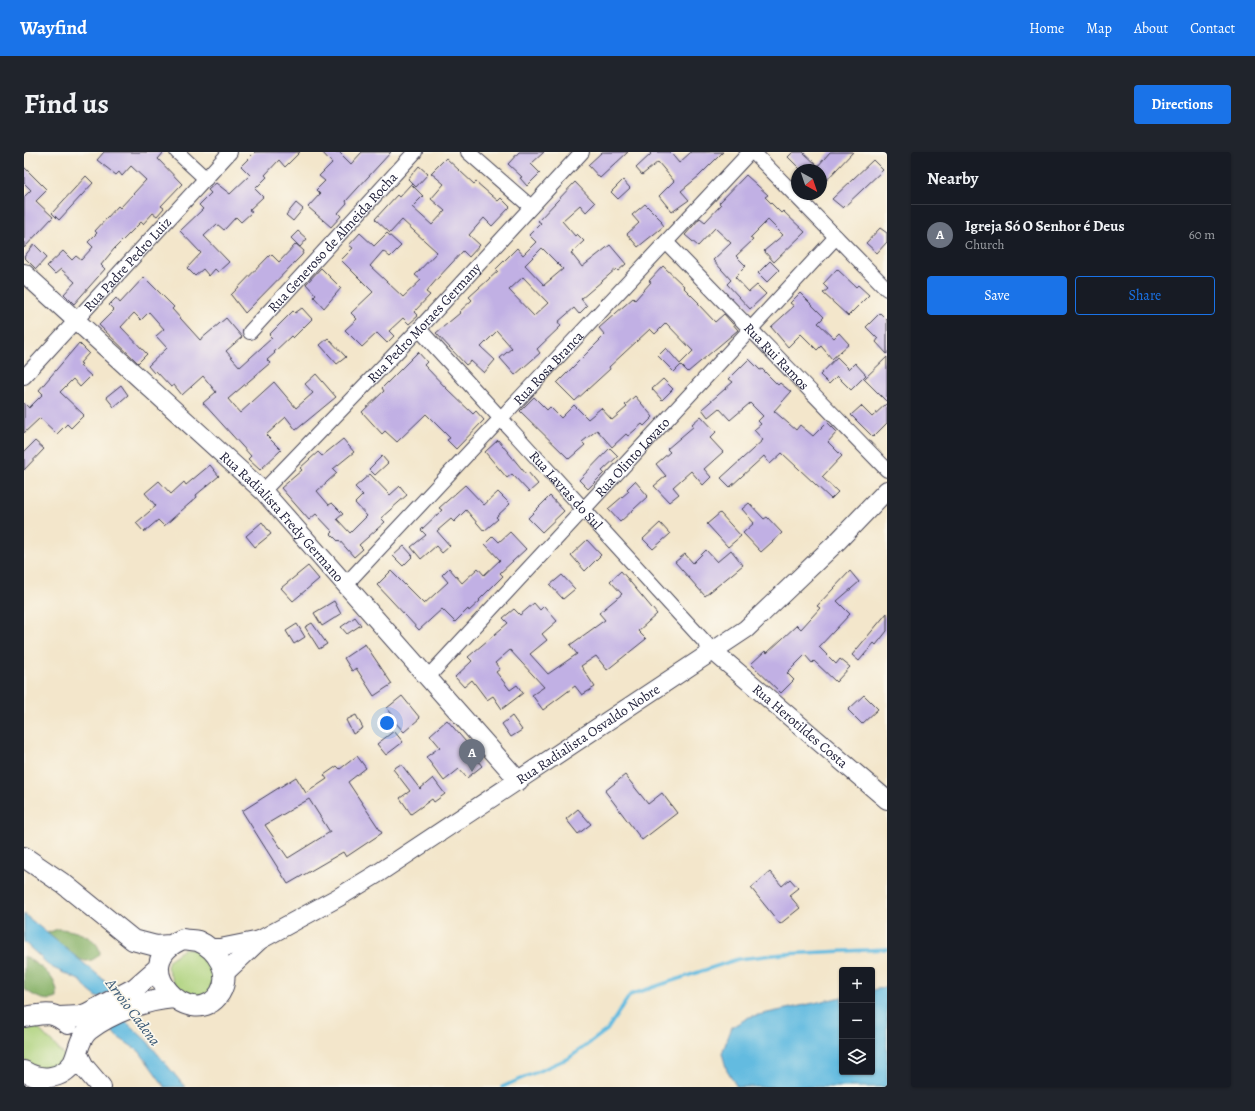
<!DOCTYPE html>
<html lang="en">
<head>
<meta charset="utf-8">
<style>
	body { margin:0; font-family:Alegreya,serif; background:#20242c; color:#f1f3f6 }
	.controls { position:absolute; right:12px; bottom:12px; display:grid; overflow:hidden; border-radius:4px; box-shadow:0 1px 3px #0004 }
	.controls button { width:36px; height:36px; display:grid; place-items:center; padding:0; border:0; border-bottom:1px solid #363941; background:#171b24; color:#f1f3f6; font:20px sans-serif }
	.compass { position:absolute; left:767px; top:12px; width:36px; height:36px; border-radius:50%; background:#171b24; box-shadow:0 1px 3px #0004; rotate:140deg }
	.you { position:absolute; left:363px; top:571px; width:14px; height:14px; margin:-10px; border:3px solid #fff; border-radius:50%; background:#1a73e8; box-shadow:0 0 0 6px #1a73e833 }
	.badge { display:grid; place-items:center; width:26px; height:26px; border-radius:50%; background:#1a73e8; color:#fff; font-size:13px; font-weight:700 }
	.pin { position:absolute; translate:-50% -33px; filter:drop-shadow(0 1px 2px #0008) }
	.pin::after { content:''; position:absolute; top:21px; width:14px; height:12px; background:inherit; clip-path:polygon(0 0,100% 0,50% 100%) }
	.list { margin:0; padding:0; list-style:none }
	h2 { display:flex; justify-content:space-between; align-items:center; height:52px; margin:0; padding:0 16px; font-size:17px }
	h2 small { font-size:13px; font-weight:400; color:#9ea1a6 }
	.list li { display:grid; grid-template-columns:26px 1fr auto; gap:12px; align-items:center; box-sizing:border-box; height:60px; padding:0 16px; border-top:1px solid #363941 }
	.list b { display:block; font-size:15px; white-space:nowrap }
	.list p { margin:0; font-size:13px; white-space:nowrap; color:#9ea1a6 }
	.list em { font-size:13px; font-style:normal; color:#9ea1a6 }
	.actions { display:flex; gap:8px; padding:12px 16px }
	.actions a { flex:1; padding:9px 0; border:1px solid #1a73e8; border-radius:4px; text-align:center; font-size:14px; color:#1a73e8 }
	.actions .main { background:#1a73e8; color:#fff }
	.icon { flex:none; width:22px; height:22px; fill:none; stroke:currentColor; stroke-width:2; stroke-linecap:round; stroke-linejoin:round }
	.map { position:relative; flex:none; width:863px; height:935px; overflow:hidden; border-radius:4px }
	header { display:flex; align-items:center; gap:24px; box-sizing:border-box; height:56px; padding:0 20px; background:#1a73e8; color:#fff }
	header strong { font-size:19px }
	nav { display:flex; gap:22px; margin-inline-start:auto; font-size:14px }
	.intro { display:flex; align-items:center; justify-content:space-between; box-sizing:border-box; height:96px; padding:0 24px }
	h1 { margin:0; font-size:28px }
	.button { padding:10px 18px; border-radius:4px; background:#1a73e8; color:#fff; font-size:14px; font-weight:700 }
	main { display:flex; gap:24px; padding:0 24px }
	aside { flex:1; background:#171b24; border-radius:4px; box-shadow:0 1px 3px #0004 }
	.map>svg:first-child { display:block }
	.green { fill:#acd17a; stroke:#677a5a }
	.forest { fill:#89b36a; stroke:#566a52 }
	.water { fill:#63bbe0; stroke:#426e8e }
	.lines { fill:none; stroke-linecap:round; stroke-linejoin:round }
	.stream { stroke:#63bbe0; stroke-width:3.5 }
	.building { fill:#c1b0e4; fill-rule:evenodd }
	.minor-casing { stroke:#413f51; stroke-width:16 }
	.tertiary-casing { stroke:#413f51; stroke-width:20 }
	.secondary-casing { stroke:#413f51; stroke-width:22 }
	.minor { stroke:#fff; stroke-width:14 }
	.tertiary { stroke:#fff; stroke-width:18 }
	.secondary { stroke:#fff; stroke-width:20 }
	.labels { text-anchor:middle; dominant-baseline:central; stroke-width:3.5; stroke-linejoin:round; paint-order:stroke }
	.street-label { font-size:14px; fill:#22223b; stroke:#fbf7ec }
	.water-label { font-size:15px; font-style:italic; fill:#395875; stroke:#fbf7ec }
</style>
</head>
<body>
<header>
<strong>Wayfind</strong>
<nav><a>Home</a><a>Map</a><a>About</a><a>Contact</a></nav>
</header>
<div class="intro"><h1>Find us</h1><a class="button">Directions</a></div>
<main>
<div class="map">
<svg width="863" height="935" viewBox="0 0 863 935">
	<rect width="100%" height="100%" fill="#fbf7ec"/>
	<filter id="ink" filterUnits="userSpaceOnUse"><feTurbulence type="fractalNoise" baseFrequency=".025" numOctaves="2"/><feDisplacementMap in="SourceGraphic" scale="8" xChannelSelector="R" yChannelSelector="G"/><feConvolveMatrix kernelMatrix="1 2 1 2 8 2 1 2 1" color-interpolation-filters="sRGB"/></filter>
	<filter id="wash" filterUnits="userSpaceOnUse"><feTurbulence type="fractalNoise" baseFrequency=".012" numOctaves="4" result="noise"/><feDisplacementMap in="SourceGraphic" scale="16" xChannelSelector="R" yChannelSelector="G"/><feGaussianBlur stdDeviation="0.9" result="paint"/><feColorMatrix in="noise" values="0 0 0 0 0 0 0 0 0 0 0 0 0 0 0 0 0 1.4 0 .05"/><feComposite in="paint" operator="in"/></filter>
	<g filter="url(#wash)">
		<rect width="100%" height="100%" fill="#f3e6cb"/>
		<path class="green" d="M161,796L181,799L193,828L181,844H155L143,815L145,808Z
			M8,870L43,906L32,916L23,918L4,912L0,907V877Z"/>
		<path class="forest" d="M34,777C48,777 76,785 76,802C72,806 68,809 62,809C51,808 31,789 23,781Z
			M0,804C16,814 35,825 33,846C21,851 10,844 0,837Z"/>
		<path class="water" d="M0,762L79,827L87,840L74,846L64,838L57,829L27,815L0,790Z
			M863,835V935H713L703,919L698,901L708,875L725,865L818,845V920H848V838Z
			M100,868L123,889L161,935H141L115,899L92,884L86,876Z"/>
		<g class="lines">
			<path class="stream" d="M478,935L545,906L583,878L606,843L714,807L759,802L863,797"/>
		</g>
		<g id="blocks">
			<path class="building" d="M80,0H140L134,7L158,32L137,54L140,56L133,64L129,61L119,72L117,70L90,97L77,113L81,117L50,152L40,142L51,130L37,117L31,122L23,114L39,99L48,108L52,104L57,108L69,95L64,90L73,81L71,79L94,54L96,56L122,28L107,14L98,24L95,20L92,23L73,8Z
				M231,0H276L261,15L255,8L241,23L243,25L231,37L239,45L225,58L228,60L217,70L212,65L200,78L193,72L180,84L205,110L194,120L191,117L185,124L179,117L171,124L163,116L177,101L156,79L179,57L175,53L187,41L184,38L192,31L206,42L226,23L217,14Z
				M298,0H315L327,12L338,0H367L322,49L323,51L314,61L317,64L307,75L284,55L296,42L292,38L301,29L295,24L308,11Z
				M495,0H520L507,12L516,21L503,34L496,26L498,25L484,12Z
				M578,0H604L576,26L564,13Z
				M625,0H646L655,11L667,0H699L675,24L657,39L665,48L648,60L635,44L650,29L634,10L618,23L612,16L627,2Z
				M769,0H779L794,14L806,0H829L797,34V18H777L764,5Z
				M422,6L450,32L452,30L474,49L477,46L486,55L468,74L460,66L445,83L456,93L445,105L439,99L414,126L402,140L406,143L390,160L394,164L385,172L379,166L365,179L370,184L363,191L353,181L338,195L321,178L333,167L327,161L349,140L317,108L329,96L325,93L336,81L350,94L363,81L377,94L366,105L359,99L346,114L379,145L397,128L391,123L413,100L378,68L366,81L351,67L373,43L375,45L387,32L399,44L388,55L408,73L421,59L407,47L420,32L407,21Z
				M849,8L859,18L819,56L808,47Z
				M395,14L404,22L392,35L384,27Z
				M0,15L23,38L12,49L29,65L0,96V45L7,38L0,31Z
				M722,23L744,43L741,45L757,61L759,59L781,80L750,110L740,99L759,83L744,68L726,86L729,88L712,104L722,114L711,125L725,140L733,133L742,142L726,157L703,132L707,128L689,108L707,91L691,76L674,94L661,83L676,66L681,70L697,53L695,51Z
				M62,24L69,31L35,68L28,61Z
				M599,28L606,36L594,47L587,40Z
				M551,30L571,51L562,60L556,53L538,69L551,84L553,82L560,89L547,101L558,115L586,93L602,112L594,119L592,117L557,147L563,154L555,162L550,156L534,170L537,174L513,197L516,201L491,223L476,206L488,196L473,179L457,195L471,208L460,221L447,209L442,213L412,181L436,161L435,160L448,148L445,145L474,119L472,117L493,96L499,103L512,90L505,83L517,71L514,69ZM518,96L539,117L520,133L501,113ZM499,125L524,151L510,164L485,138Z
				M272,51L279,57L269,69L262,63Z
				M621,52L638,69L637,70L640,74L614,95L603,82L615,71L608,63Z
				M856,76L863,81V90L853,101L842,91Z
				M274,79L283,87L276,95L267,86Z
				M10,92L23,105L12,117L0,105Z
				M272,92L280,99L278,103L221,161L207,143L247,102L255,110Z
				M746,109L755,118L743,130L734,121Z
				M639,114L660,134L659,135L675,151L674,152L691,170L700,162L714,178L664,220L657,213L650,220L634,204L642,196L656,212L669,199L642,171L631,182L626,177L585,215L586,217L551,249L533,231L581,183L575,176L609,146L611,148L627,130L625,129Z
				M297,116L317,136L300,156L290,145L292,143L282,132Z
				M813,117L832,135L834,133L845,143L824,164L799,141L804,137L799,132Z
				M120,125L150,155L148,157L176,188L202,166L218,185L202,199L216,215L248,186L245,183L269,159L271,161L278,156L288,167L269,186L267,184L250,200L251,201L243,208L246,211L204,247L216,261L250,230L272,256L289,241L281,232L292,222L312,245L272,278L262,265L242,283L257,298L236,318L224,307L227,304L179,251L192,240L179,224L158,243L150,233L147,235L132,219L130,221L124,214L143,196L132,184L140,177L125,160L117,168L110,161L97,175L123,202L114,211L75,173L90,158L85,153L92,146L96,151Z
				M776,141L800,165L794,171L810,186L815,181L825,192L808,207L797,194L793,198L777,182L764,195L747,175L770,154L766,151Z
				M856,161L863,168V202L852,190L854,187L842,175Z
				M304,186L322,205L313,212L296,193Z
				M55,191L65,201L56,211L58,212L56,214L67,224L56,235L49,227L36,240L60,263L47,276L43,272L33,282L16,266L0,281V251L5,256L19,242L15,238Z
				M394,200L403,210L400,213L424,238L449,262L452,259L460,268L432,297L423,288L426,286L402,262L373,290L361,279L358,282L338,260L360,239L358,236Z
				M813,205L825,217L831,211L842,223L827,238L813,224L805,232L796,223Z
				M863,205V250L840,227Z
				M725,207L736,218L738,217L754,233L756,231L767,240L750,259L772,278L776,273L789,284L803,270L813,280L804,290L818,304L798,325L814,340L807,347L758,301L746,312L740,304L706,335L697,326L739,288L730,278L737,272L734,269L739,264L726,251L706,268L695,256L684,265L678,257L709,230L705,227Z
				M639,227L649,237L638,248L628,237Z
				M97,233L104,243L90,255L82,245Z
				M611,244L629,265L620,274L618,272L604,284L602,282L588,295L573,278L558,290L561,293L545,307L496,259L510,245L523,258L526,255L537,266L550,253L564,267L577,256L588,268L603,255L601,253Z
				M863,251V271L849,285L827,263L837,254L848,265Z
				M677,264L692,280L686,286L699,300L680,317L687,325L679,333L667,319L649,335L655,342L645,350L630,334L642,324L632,312L646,300L643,297L670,274L668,272Z
				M319,287L330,300L309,317L313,321L293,339L305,353L308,351L319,362L313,367L326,381L343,364L331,351L339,343L331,335L346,322L366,343L376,334L383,343L357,366L361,370L335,393L339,397L330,405L315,388L314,389L307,382L309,380L292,362L285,368L257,336L278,318L276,316L294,300L298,304Z
				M474,288L502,322L504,320L514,332L505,340L488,322L483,326L461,300Z
				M11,289L20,297L0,318V300Z
				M586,296L594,304L578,319L580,321L564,337L555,328Z
				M358,304L364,311L351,323L345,317Z
				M186,313L195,324L172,343L173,345L140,374L134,368L120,380L112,371L132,354L121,341L135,329L147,342L160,330L162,333Z
				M611,329L624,344L596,370L584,357L605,339L603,337Z
				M441,333L460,353L474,340L486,352L472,365L474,367L460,379L442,358L430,370L427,367L413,379L426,394L418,401L412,394L397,407L387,395L402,383L397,378L418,358L415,356Z
				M526,344L540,359L518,380L504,366Z
				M725,351L740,367L743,365L758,381L737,400L719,381L730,371L718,357Z
				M696,361L717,384L704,395L683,372Z
				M238,370L247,382L231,395L222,384Z
				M636,371L646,382L629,397L619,387Z
				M486,380L502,397L476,421L479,424L455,448L456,449L445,459L444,457L431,470L418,457L395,478L353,433L367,419L400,452L424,430L418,423L425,416L438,431L454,416L460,423L476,408L461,392L469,384L475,390Z
				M563,388L577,403L561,419L547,403Z
				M380,394L389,404L379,414L369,404Z
				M682,398L693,410L707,398L719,413L681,444L651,410L661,402L669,411Z
				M284,414L295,427L269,449L257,436Z
				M597,419L633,462L614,479L622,487L583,518L572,504L557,514L571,535L558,543L551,534L519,558L508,543L520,535L486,498L471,511L476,517L472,520L486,538L493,533L499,541L478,557L469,544L463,548L448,528L440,535L431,525L448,509L444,505L484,471L479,466L490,457L496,463L510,451L516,458L520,454L533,469L518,482L523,488L506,502L524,522L553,502L546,493L581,468L575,461L598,442L586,429Z
				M826,419L835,430L813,449L826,462L795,495L812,512L816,507L826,515L812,530L790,509L788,511L781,503L763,521L770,528L757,541L727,512L741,499L743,501L773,473L777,477L796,456L793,454Z
				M538,423L551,437L539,447L526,433Z
				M310,449L317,462L298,474L290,461Z
				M863,461V479L852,493L850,491L835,509L828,503Z
				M331,465L337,473L323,482L317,475Z
				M288,471L303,492L295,497L281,475Z
				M273,472L281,485L270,492L262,479Z
				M341,492L368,532L350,544L332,516L328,519L320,506Z
				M840,543L854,557L838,572L824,558Z
				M378,544L396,566L380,580L369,568L371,566L363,556Z
				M332,563L339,576L329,582L322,568Z
				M488,564L498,578L487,585L478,572Z
				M423,568L448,597L446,599L458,614L443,626L435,617L420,629L402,605L416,595L406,583Z
				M370,579L379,590L362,603L353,592Z
				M333,604L342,616L324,630L358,681L322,705L319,700L264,732L218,659L272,625L282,641L303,627L300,623L313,614L316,617ZM285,647L306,680L264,706L241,673Z
				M377,612L396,637L409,626L421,642L410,650L408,647L387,662L376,646L386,639L369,617Z
				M601,623L624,652L638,641L653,661L618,688L581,639Z
				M554,657L567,672L554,682L542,667Z
				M746,720L758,734L766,727L774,736L765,743L776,756L756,772L727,736Z"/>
		</g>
	</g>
	<g filter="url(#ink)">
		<use href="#blocks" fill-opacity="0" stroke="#413f51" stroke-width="1"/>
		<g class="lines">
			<defs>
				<g id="minor">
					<path d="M153,0L182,27"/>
					<path d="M444,0L507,55"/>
					<path d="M729,0L863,137"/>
					<path id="s1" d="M642,90L863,318"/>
					<path id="s2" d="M395,177L689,499"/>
					<path id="s3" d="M226,180L391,0"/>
					<path id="s4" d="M0,225L206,0"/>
					<path id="s5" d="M239,339L395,177L558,0"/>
					<path id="s6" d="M322,432L726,0"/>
					<path id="s7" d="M404,525L812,85"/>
				</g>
				<g id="tertiary">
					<path id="s8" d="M0,121L239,339L495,629"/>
					<path id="s9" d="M689,499L863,648"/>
					<path d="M186,796H196L236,788"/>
					<path id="s10" d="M200,822L236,788L315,745L356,720L722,477L814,389L863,338"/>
				</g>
				<path id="secondary" d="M0,705L41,733L109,788L132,794L146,793
					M159,787C164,788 170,788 174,789C193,797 208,821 196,841C169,884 98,812 159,787Z
					M0,865C21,862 27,858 44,872
					M35,865L56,864L64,861L111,836L135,815
					M53,901L60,915L77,935
					M0,919C16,929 37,928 49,911C55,900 54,887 65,878C87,861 122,848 150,846"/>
			</defs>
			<use href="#minor" class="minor-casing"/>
			<use href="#tertiary" class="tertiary-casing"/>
			<use href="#secondary" class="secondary-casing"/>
			<use href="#minor" class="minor"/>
			<use href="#tertiary" class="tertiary"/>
			<use href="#secondary" class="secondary"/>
		</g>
	</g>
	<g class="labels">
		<g class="street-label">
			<text stroke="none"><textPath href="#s3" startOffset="122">Rua Generoso de Almeida Rocha</textPath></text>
			<text stroke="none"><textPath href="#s4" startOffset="153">Rua Padre Pedro Luiz</textPath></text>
			<text stroke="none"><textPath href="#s5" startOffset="233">Rua Pedro Moraes Germany</textPath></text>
			<text stroke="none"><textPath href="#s1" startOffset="159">Rua Rui Ramos</textPath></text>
			<text stroke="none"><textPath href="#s6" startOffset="296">Rua Rosa Branca</textPath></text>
			<text stroke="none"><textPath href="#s7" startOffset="300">Rua Olinto Lovato</textPath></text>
			<text stroke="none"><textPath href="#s2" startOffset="218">Rua Lavras do Sul</textPath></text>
			<text stroke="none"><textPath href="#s8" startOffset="355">Rua Radialista Fredy Germano</textPath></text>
			<text stroke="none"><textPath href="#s9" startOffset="115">Rua Herotildes Costa</textPath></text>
			<text stroke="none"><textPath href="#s10" startOffset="437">Rua Radialista Osvaldo Nobre</textPath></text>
		</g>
		<g class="water-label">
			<text transform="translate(109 860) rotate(53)">Arroio Cadena</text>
		</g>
	</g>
</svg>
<div class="controls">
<button>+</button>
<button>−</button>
<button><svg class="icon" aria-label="layers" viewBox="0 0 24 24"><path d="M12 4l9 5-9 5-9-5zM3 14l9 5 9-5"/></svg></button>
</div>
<svg class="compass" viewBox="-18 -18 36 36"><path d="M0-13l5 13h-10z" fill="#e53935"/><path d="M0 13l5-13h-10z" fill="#9ea1a6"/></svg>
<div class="you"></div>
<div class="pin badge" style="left:448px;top:620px;background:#6b7280">A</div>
</div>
<aside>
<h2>Nearby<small></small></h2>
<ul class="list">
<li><span class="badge" style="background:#6b7280">A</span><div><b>Igreja Só O Senhor é Deus</b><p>Church</p></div><em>60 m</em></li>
</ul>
<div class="actions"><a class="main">Save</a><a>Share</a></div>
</aside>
</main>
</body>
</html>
